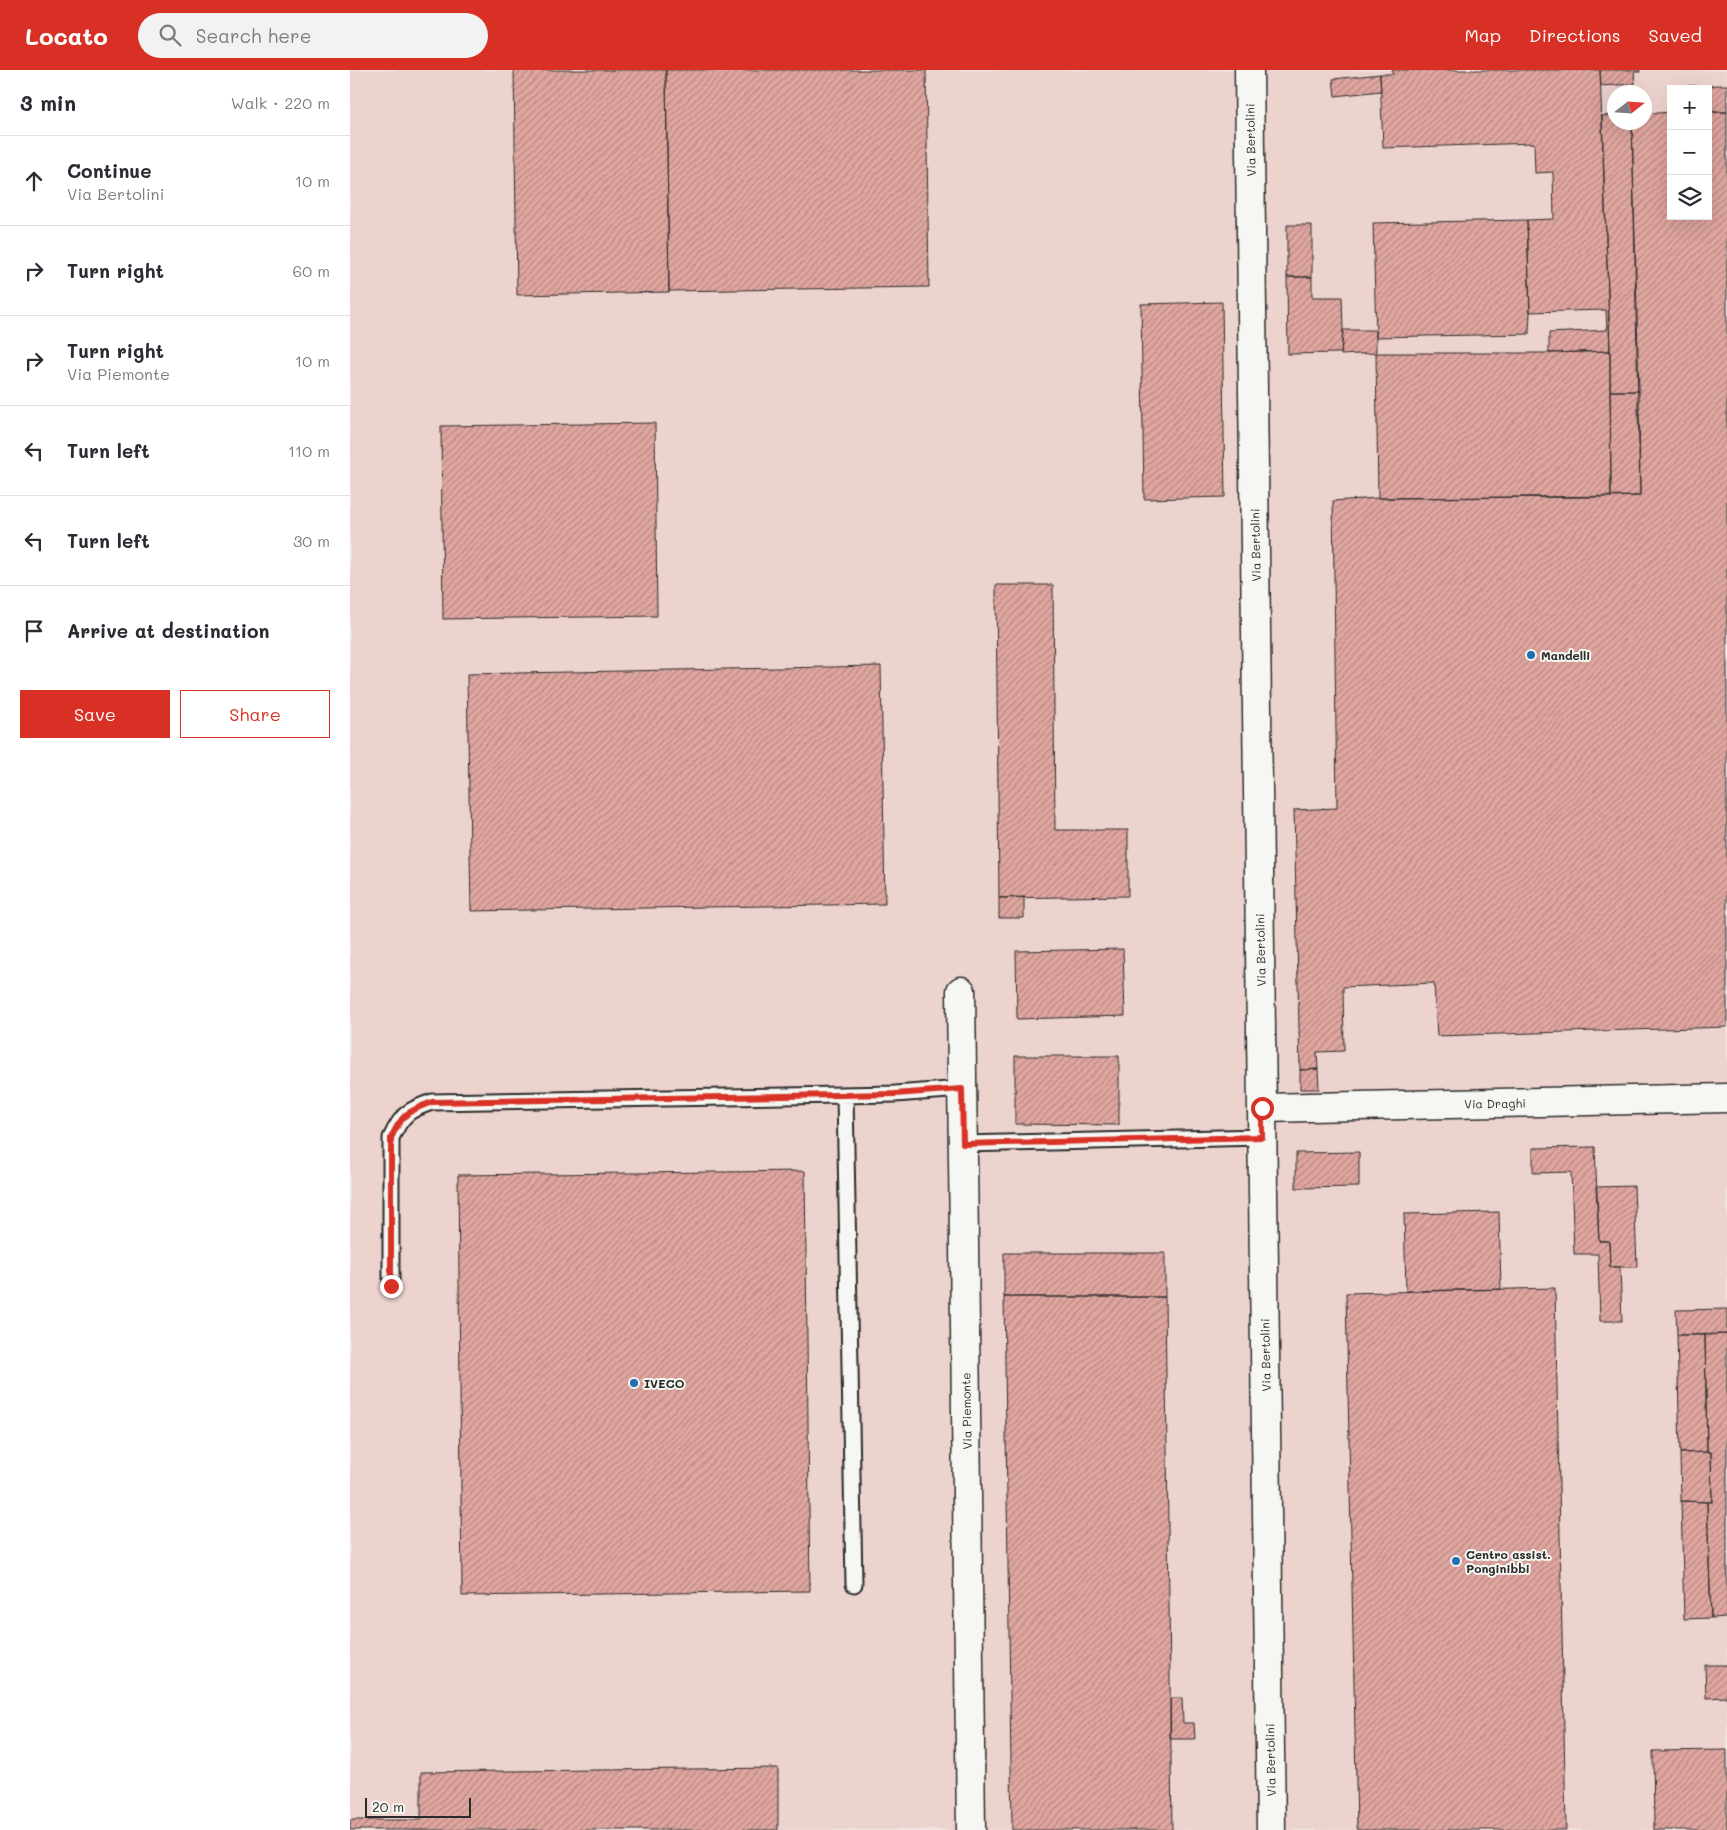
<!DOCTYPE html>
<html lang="en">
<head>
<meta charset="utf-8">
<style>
	body { margin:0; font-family:Mali,sans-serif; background:#f2f2f3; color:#2b2b33 }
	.controls { position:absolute; right:15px; top:15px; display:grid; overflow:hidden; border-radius:0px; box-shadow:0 5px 20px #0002 }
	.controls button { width:45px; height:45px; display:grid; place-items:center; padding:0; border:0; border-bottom:1px solid #e1e1e2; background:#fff; color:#2b2b33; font:25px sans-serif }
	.compass { position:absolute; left:1257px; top:15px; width:45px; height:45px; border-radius:50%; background:#fff; box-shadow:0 5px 20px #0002; rotate:73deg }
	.scale { position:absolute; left:15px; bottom:12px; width:106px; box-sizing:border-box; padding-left:5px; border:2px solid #2b2b2b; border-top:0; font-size:14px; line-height:18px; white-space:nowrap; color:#2b2b2b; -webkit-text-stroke:4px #f6f6f2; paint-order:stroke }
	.stop { position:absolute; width:15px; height:15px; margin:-11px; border:4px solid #d93025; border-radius:50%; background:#fff }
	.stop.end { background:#d93025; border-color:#fff; box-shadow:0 1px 5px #0008 }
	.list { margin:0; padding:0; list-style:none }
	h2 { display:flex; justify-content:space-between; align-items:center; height:65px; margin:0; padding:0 20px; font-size:21px }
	h2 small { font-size:16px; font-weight:400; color:#7c7c81 }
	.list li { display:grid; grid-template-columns:32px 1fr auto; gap:15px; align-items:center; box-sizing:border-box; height:90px; padding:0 20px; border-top:1px solid #e1e1e2 }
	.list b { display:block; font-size:19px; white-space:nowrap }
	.list p { margin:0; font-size:16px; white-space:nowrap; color:#7c7c81 }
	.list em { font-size:16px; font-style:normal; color:#7c7c81 }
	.actions { display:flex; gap:10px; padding:15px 20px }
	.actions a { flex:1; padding:11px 0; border:1px solid #d93025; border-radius:0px; text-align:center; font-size:18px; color:#d93025 }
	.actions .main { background:#d93025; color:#fff }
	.icon { flex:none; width:28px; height:28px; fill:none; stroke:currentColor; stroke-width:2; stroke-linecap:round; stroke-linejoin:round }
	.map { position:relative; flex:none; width:1377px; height:1760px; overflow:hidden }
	header { display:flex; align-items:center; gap:30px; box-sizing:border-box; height:70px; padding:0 25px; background:#d93025; color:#fff }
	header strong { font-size:24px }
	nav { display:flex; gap:28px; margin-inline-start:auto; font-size:18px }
	.search { width:350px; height:45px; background:#f2f2f3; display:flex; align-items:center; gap:12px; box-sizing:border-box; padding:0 18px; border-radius:28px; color:#7c7c81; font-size:19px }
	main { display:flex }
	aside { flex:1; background:#fff }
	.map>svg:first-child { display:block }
	.built { fill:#edd3ce; fill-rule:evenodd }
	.building { fill:url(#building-hatch); stroke:#2b2b2b }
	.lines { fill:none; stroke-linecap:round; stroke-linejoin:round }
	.lane-casing { stroke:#2b2b2b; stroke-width:19 }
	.street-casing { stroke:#2b2b2b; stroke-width:31 }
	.lane { stroke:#f6f6f2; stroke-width:15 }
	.street { stroke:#f6f6f2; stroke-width:28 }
	.route { stroke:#d93025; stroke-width:6 }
	.poi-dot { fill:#1f6fb2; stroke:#f6f6f2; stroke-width:2 }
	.labels { text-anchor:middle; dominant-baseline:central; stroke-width:4; stroke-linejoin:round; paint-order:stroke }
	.street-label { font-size:12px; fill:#2b2b2b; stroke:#f6f6f2 }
	.poi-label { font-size:12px; font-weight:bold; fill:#2b2b2b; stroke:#f6f6f2; text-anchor:start }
</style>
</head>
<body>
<header>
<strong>Locato</strong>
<div class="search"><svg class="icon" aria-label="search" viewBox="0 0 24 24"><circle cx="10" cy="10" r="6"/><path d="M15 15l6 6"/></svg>Search here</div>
<nav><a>Map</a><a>Directions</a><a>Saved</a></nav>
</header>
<main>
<aside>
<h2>3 min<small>Walk · 220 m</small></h2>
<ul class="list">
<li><svg class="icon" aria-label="ahead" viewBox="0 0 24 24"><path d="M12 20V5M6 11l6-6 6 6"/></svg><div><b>Continue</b><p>Via Bertolini</p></div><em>10 m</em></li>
<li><svg class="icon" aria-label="right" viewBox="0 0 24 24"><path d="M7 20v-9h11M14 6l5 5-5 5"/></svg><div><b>Turn right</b></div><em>60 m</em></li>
<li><svg class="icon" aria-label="right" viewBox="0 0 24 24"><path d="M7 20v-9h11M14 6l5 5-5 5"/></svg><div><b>Turn right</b><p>Via Piemonte</p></div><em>10 m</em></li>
<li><svg class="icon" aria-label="left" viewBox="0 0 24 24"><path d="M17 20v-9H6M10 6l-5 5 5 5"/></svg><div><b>Turn left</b></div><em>110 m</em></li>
<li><svg class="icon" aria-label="left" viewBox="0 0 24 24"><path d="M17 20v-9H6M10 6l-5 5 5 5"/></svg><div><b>Turn left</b></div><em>30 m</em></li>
<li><svg class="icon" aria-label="arrive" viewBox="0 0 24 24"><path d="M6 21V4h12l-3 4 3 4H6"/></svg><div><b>Arrive at destination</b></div></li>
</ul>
<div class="actions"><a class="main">Save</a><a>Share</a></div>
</aside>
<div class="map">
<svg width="1377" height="1760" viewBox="0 0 1377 1760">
	<defs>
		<pattern id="building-hatch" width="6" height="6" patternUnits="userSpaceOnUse" patternTransform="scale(1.25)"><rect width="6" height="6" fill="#e0a6a0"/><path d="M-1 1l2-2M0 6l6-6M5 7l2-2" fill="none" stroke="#b68783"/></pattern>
	</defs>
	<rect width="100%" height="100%" fill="#f2e6e2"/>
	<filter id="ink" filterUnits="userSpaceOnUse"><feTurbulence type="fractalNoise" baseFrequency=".02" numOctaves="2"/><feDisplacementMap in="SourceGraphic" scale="10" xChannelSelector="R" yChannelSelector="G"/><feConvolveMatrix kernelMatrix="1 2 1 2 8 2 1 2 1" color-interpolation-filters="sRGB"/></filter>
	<g filter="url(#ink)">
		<path class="built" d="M0,0H1377V1760H0ZM1321,19H1358V146H1321ZM1264,22H1294V52H1264Z"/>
		<path class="building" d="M164,0H316L319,222L167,225Z
			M316,0H576L579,217L319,221Z
			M1042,0H1250L1260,281L1199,283V263L1257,260L1256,240L1180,242L1177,150L1204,149L1203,102L1185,103L1184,73L1033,78L1030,4H1043Z
			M1250,0H1290V2H1284L1285,14L1251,16Z
			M1030,4L1031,21L985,26L983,9Z
			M1377,15V42H1358V19H1331V16Z
			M1321,42V146H1358V42H1377V957L1087,966L1084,913L993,917L994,981L967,982L968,999L950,1000L944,740L987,738L983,431L1028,428L1290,426L1282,52H1294V44Z
			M1264,45V52H1282L1289,321H1260V281L1252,46Z
			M1177,150L1180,242L1179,264L1026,267L1023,153Z
			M937,155H962V207H937Z
			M937,207H962V227H992L993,260L991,283L938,284Z
			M872,232L875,427L794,429L791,234Z
			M993,260H1026V283L991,285Z
			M1260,281L1261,427L1028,428L1026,283H1199Z
			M1260,321H1289L1290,426L1261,427Z
			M305,353L307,546L93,549L91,356Z
			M646,515H703L705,760H778V826L649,828Z
			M531,596L535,834L121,841L117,604Z
			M674,827V848H649V828Z
			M773,879L775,946L667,949L666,881Z
			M665,986H769V1055L665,1054Z
			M968,999L969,1019H950V1000Z
			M1245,1077L1249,1171H1259L1260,1197H1270L1272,1251H1250L1248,1184H1224L1221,1102L1183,1103V1078Z
			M1009,1082V1117L946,1118V1083Z
			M455,1101L460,1521L112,1526L108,1105Z
			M1284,1116L1287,1197H1260L1259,1171H1249L1246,1117Z
			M1149,1142L1151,1219L1056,1221L1054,1144Z
			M654,1183H815V1227H654Z
			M1205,1218L1216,1760H1007L996,1223Z
			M654,1227H815L822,1760H662Z
			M1377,1239V1264L1327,1265L1326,1240Z
			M1377,1264V1547L1361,1548L1357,1432H1362L1361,1382H1357L1355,1265Z
			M1327,1265H1355L1357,1382L1330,1383Z
			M1357,1382H1361L1362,1432L1331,1431L1330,1383Z
			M1331,1431L1357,1432L1361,1548L1334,1549Z
			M1355,1595H1377V1627L1356,1628Z
			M820,1628H832L833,1653H844L845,1669H820Z
			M1377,1680V1760H1304L1303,1681Z
			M428,1698V1760H0V1750H71V1702Z"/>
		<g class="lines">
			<defs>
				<path id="lane" d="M495,1025L504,1514
					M613,1074L912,1067
					M41,1216V1068C52,1044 58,1040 82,1032L545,1024L612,1019"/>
				<path id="street" d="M899,0L921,1760
					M611,921L621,1760
					M912,1038L1377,1028"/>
			</defs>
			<use href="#lane" class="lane-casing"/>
			<use href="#street" class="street-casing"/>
			<use href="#lane" class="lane"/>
			<use href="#street" class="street"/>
		</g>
	</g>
	<g class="lines" filter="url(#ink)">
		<path class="route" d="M41,1216V1068C52,1044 58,1041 82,1032L545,1024L612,1019L613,1074L912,1067V1038"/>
	</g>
	<g class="poi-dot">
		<circle cx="1181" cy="585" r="5"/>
		<circle cx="284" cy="1313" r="5"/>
		<circle cx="1106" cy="1491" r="5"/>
	</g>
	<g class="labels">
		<g class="street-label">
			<text transform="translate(900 70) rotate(-91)">Via Bertolini</text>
			<text transform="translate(905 475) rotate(-91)">Via Bertolini</text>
			<text transform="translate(910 880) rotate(-91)">Via Bertolini</text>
			<text transform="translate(1145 1033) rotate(-1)">Via Draghi</text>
			<text transform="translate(915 1285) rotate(-91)">Via Bertolini</text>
			<text transform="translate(616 1341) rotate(-91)">Via Piemonte</text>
			<text transform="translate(920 1690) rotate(-91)">Via Bertolini</text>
		</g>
		<g class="poi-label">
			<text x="1191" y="585">Mandelli</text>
			<text x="294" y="1313">IVECO</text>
			<text x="1116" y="1484">Centro assist.<tspan x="1116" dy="14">Ponginibbi</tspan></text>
		</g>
	</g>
</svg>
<div class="controls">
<button>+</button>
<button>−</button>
<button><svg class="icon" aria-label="layers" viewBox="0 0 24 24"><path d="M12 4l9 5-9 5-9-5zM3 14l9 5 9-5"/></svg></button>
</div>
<svg class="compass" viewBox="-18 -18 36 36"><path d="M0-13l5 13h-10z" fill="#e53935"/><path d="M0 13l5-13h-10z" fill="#7c7c81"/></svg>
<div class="scale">20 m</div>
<div class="stop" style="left:912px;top:1038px"></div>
<div class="stop end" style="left:41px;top:1216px"></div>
</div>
</main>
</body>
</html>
